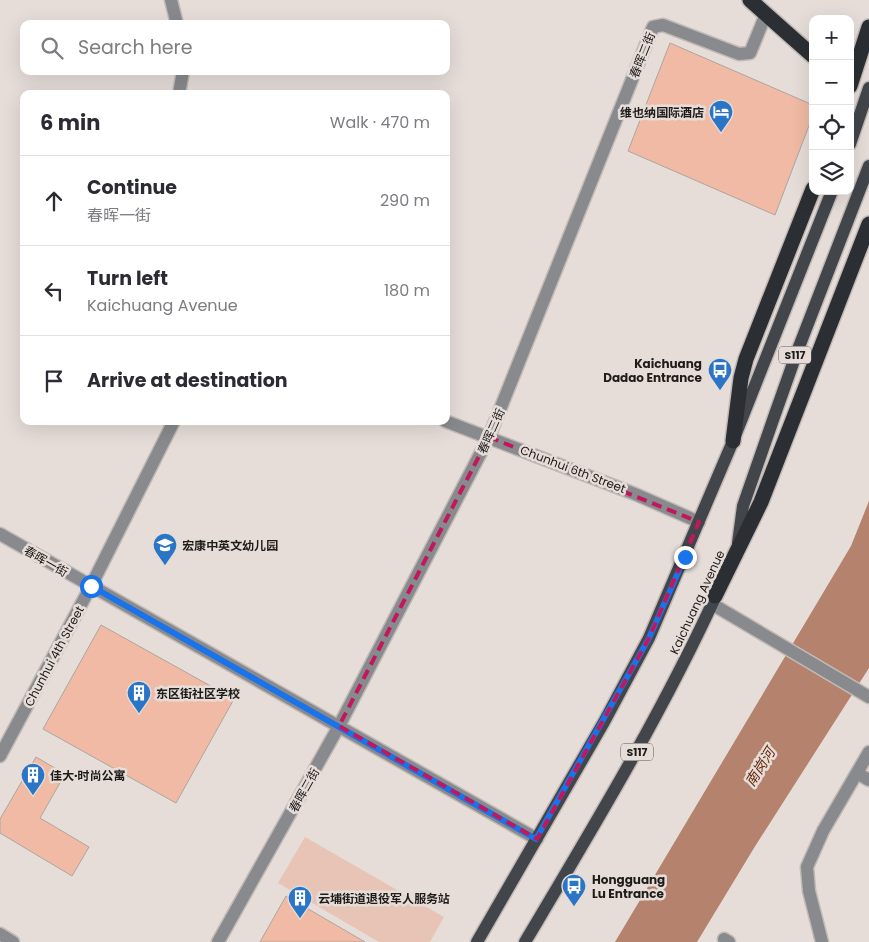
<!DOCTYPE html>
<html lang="en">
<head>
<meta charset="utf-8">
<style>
	body { margin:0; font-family:Poppins,"Noto Sans SC",sans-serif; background:#f2f2f3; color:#2b2b33 }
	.controls { position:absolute; right:15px; top:15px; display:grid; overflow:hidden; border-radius:10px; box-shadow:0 5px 20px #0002 }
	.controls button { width:45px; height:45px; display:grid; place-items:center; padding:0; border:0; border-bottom:1px solid #e1e1e2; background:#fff; color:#2b2b33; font:25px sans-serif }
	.stop { position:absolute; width:15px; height:15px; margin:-11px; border:4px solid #1a73e8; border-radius:50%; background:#fff }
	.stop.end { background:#1a73e8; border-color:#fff; box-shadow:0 1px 5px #0008 }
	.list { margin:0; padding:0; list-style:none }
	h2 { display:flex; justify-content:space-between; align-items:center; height:65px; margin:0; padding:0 20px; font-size:21px }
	h2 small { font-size:16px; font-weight:400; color:#7c7c81 }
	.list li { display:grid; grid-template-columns:32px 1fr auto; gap:15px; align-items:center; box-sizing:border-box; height:90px; padding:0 20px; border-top:1px solid #e1e1e2 }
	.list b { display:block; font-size:19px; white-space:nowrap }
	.list p { margin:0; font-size:16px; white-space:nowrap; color:#7c7c81 }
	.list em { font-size:16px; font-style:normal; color:#7c7c81 }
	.icon { flex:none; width:28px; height:28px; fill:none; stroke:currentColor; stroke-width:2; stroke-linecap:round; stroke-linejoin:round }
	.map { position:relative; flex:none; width:869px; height:942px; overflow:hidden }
	.search { position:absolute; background:#fff; box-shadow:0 5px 20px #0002; left:20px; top:20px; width:430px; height:55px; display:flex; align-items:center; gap:12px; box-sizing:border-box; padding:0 18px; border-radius:10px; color:#7c7c81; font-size:19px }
	.panel { position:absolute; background:#fff; box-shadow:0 5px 20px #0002; left:20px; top:90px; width:430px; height:335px; border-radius:10px }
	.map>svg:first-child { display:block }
	.green { fill:#e8c4b6 }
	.water { fill:#b5826e }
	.building { fill:#f0baa4; stroke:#ada5a1 }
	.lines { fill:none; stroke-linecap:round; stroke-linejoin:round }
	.street-casing { stroke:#c2bab6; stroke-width:15 }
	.primary-casing { stroke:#c2bab6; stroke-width:15 }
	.highway-casing { stroke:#c2bab6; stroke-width:18 }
	.street { stroke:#888a8d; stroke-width:12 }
	.primary { stroke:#42464b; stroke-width:12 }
	.highway { stroke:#2b2f34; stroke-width:15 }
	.route { stroke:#1a73e8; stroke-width:6 }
	.marked { fill:none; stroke:#c2185b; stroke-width:4; stroke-dasharray:10 6; stroke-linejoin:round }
	.labels { text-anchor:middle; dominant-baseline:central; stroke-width:5; stroke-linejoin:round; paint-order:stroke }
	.shield { fill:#e6ddd9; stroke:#5a5553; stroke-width:1 }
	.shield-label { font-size:11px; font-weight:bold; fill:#1e1b19 }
	.street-label { font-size:12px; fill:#1e1b19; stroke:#e6ddd9 }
	.poi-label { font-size:12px; font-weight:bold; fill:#1e1b19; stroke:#e6ddd9; text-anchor:start }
	.water-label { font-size:14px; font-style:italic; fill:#642404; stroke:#e6ddd9 }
</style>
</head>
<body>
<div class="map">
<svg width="869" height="942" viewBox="0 0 869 942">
	<rect width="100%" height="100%" fill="#e6ddd9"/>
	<path class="green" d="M305,837L444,917L430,942H379L278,883Z"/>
	<path class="water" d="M869,501V668L754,848L697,942H615L851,546Z"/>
	<path class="building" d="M670,43L813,105V115L775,215L628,151Z
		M101,625L234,699L176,803L43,729Z
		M36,757L65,774L40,818L89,847L72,876L0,833V819Z
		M286,896L365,942H260Z"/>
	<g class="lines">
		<defs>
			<path id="street" d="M171,0L177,24
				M179,94L183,71
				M445,421L635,494L699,522
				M0,534L537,839
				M712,604L869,697
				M0,756L91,586L174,421
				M857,773L869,780
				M0,934L13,942
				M724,939L729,942
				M218,942L339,726L489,437L653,27L663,25L739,54L750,53L766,14
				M822,942L809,891L807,867L823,831L869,752"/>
			<path id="primary" d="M850,144L869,88
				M738,543L743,506L774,417L797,352L869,166
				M477,942L604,722L649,638L733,441L832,191
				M525,942C594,826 663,712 719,589"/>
			<path id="highway" d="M750,0L813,56
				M850,86L869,27
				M733,441L741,378L746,359L813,189
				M715,596L761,502L869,224"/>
		</defs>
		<use href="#street" class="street-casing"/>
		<use href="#primary" class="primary-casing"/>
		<use href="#highway" class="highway-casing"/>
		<use href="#street" class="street"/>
		<use href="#primary" class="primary"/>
		<use href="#highway" class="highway"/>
	</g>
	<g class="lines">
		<path class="route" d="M91,586L536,839L649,638L685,557"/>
	</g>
	<path class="marked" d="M489,437L699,522L649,638L537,839L339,726Z"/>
	<defs>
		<symbol id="hotel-pin" viewBox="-11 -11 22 30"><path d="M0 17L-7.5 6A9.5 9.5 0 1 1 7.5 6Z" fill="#2a75c5" stroke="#e6ddd9"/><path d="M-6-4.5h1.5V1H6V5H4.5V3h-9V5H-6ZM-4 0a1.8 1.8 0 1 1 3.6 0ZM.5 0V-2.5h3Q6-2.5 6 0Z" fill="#fff"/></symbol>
		<symbol id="bus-pin" viewBox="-11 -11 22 30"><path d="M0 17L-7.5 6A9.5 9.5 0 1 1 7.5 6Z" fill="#2a75c5" stroke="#e6ddd9"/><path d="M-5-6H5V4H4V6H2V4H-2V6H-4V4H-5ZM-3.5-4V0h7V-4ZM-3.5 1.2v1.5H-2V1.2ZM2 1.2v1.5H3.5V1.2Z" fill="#fff"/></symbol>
		<symbol id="school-pin" viewBox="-11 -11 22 30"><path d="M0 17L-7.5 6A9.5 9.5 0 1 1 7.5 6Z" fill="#2a75c5" stroke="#e6ddd9"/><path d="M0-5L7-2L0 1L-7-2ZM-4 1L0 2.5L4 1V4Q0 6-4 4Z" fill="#fff"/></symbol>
		<symbol id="building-pin" viewBox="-11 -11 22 30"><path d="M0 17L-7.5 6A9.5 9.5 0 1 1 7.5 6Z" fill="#2a75c5" stroke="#e6ddd9"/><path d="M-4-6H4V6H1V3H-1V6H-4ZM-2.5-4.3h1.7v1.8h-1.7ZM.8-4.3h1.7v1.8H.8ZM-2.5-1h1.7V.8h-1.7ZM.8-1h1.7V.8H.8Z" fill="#fff"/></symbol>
	</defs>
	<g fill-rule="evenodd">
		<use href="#hotel-pin" x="707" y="98" width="28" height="38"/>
		<use href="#bus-pin" x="706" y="356" width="28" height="38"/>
		<use href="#school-pin" x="151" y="531" width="28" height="38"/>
		<use href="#building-pin" x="125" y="679" width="28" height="38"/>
		<use href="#building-pin" x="19" y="761" width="28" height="38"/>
		<use href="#bus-pin" x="560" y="872" width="28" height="38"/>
		<use href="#building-pin" x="286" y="884" width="28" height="38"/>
	</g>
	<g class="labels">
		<g class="shield">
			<rect x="779" y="346.5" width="32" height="17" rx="4"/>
			<rect x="621" y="743.5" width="32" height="17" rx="4"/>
		</g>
		<g class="shield-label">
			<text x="795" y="355">S117</text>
			<text x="637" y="752">S117</text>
		</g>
		<g class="street-label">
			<text transform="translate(642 55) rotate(-68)">春晖二街</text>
			<text transform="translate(491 431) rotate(-66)">春晖二街</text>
			<text transform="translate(573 469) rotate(21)">Chunhui 6th Street</text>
			<text transform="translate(46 561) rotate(30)">春晖一街</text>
			<text transform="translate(697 602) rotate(-65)">Kaichuang Avenue</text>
			<text transform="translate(54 656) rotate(-62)">Chunhui 4th Street</text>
			<text transform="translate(304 790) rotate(-61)">春晖二街</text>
		</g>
		<g class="poi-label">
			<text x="704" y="112" text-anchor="end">维也纳国际酒店</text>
			<text x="702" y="363" text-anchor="end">Kaichuang<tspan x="702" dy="14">Dadao Entrance</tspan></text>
			<text x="182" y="545">宏康中英文幼儿园</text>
			<text x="156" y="693">东区街社区学校</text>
			<text x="50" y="775">佳大·时尚公寓</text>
			<text x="592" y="879">Hongguang<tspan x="592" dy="14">Lu Entrance</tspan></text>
			<text x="318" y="898">云埔街道退役军人服务站</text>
		</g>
		<g class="water-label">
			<text transform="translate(760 767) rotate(-58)">南岗河</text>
		</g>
	</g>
</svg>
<div class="controls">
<button>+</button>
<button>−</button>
<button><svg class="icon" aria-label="locate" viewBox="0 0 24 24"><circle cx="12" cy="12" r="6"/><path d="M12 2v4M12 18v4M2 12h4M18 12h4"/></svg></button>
<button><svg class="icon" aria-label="layers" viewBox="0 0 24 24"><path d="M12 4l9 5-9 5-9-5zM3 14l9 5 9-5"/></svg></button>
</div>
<div class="stop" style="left:91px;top:586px"></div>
<div class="stop end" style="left:685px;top:557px"></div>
<div class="search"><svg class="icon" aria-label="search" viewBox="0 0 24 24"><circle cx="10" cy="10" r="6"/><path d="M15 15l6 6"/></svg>Search here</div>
<section class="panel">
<h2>6 min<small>Walk · 470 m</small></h2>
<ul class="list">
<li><svg class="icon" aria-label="ahead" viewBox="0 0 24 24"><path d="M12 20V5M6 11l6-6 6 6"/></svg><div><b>Continue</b><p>春晖一街</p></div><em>290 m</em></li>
<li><svg class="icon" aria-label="left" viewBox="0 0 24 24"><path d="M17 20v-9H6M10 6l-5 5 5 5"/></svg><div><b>Turn left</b><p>Kaichuang Avenue</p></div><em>180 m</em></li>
<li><svg class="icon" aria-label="arrive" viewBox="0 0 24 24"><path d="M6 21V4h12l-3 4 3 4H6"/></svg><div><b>Arrive at destination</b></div></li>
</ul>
</section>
</div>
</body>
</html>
